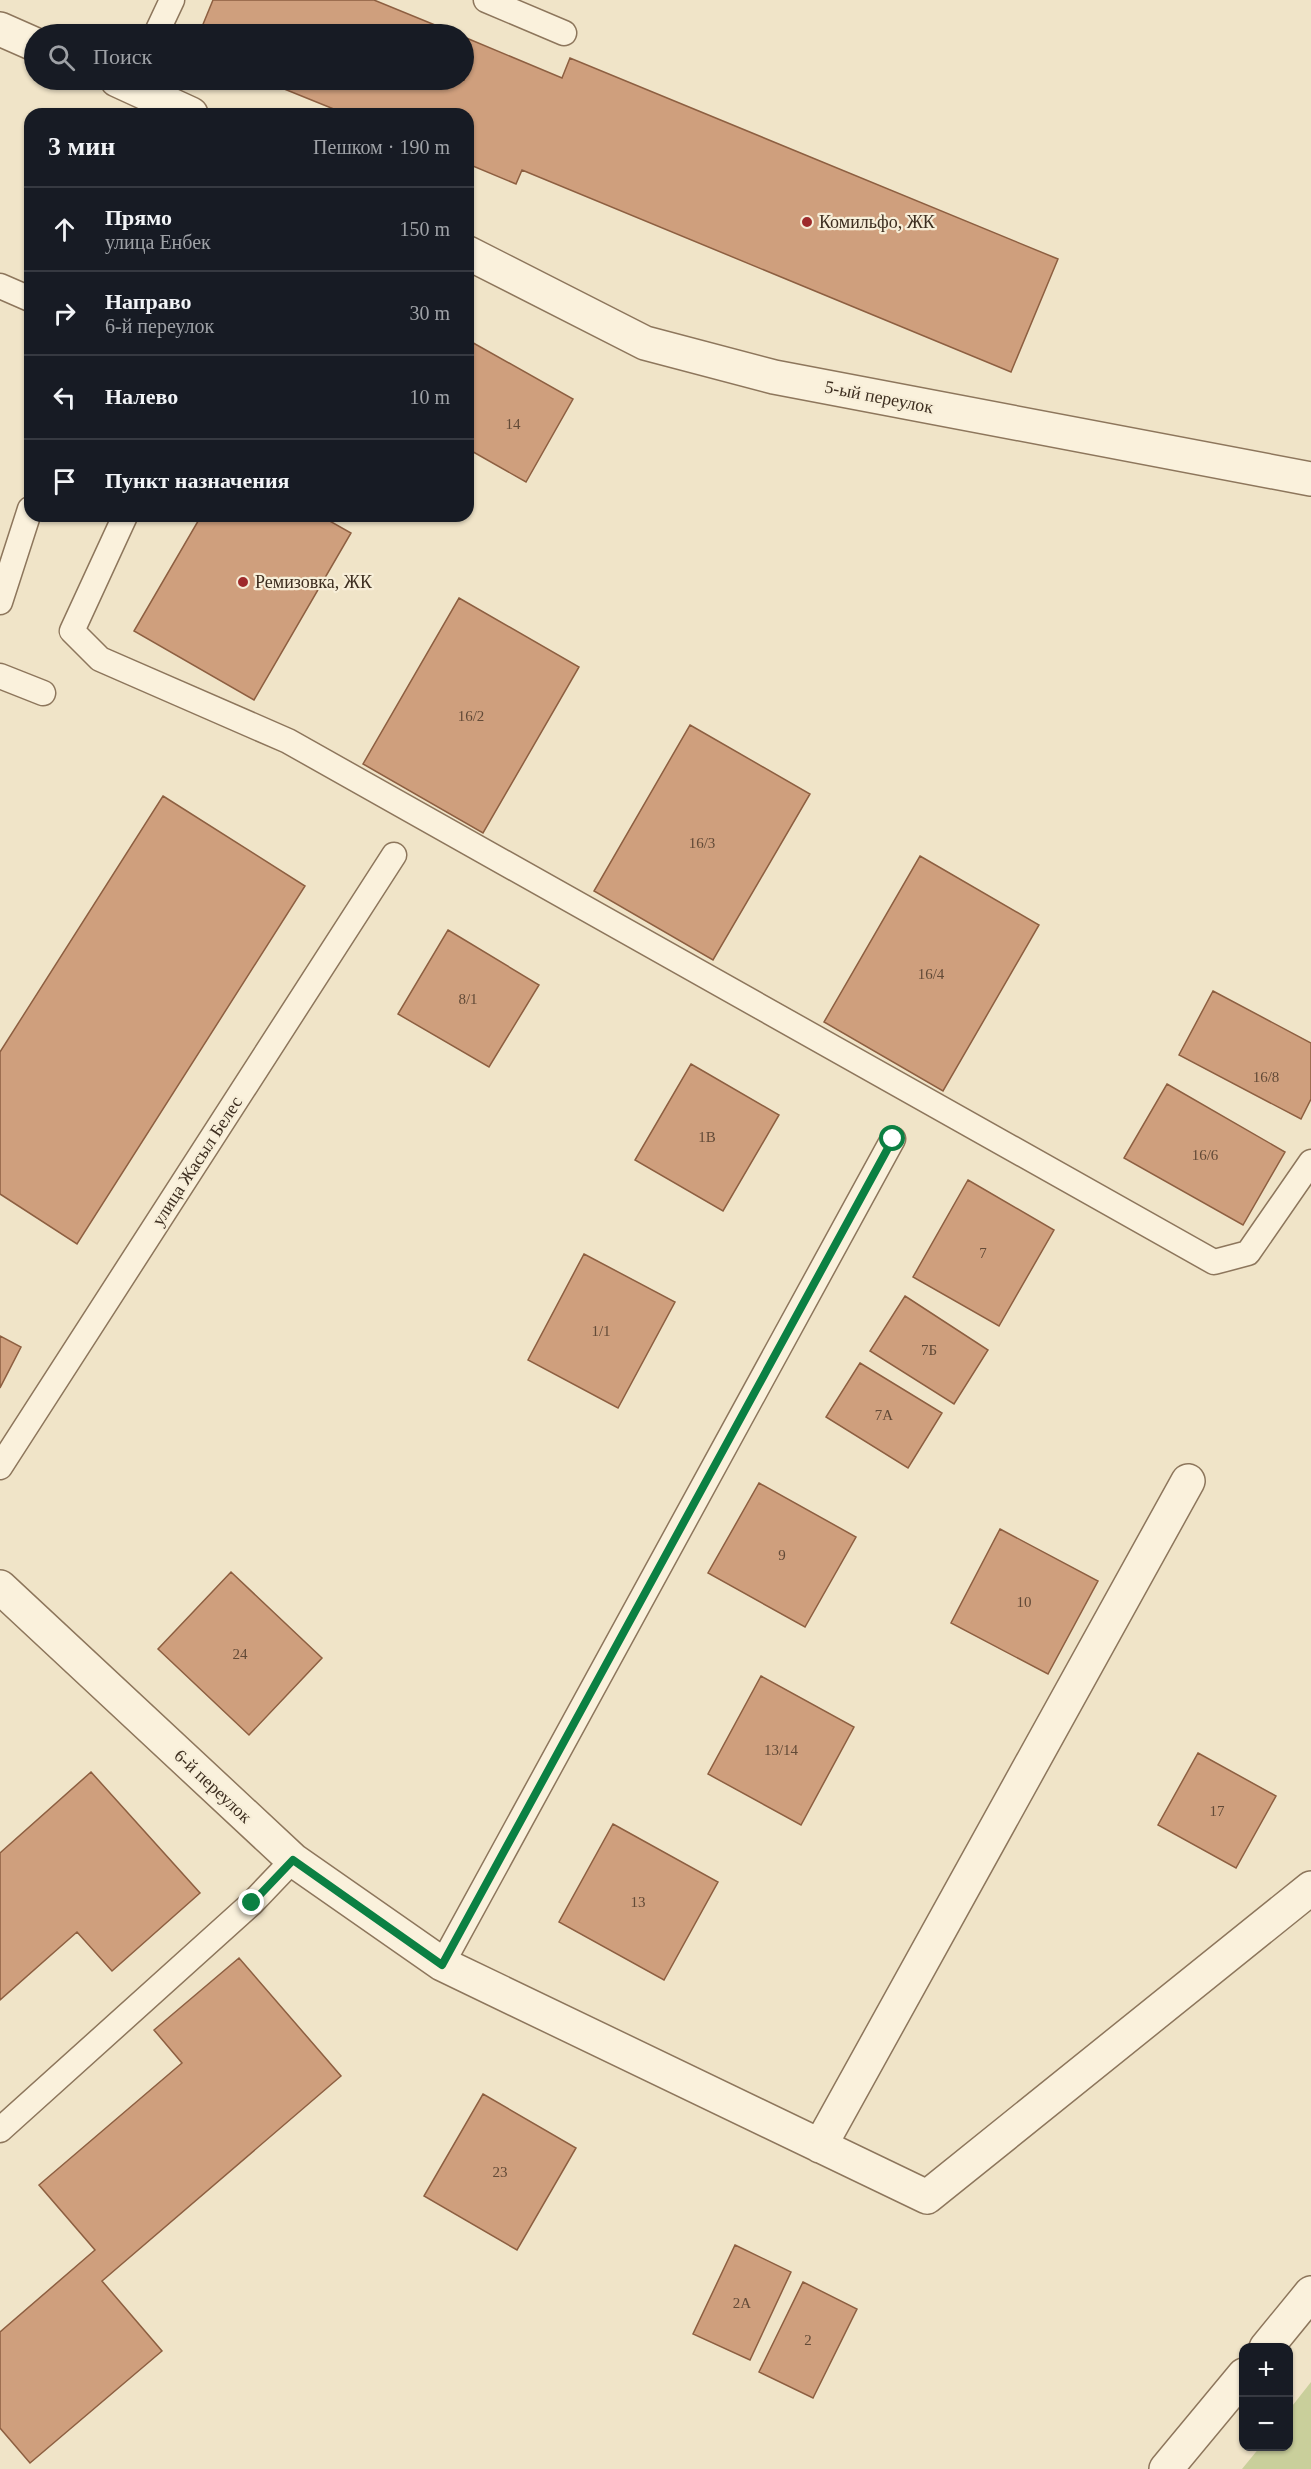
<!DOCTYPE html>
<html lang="ru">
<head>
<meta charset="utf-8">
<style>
	body { margin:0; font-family:"Times New Roman",serif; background:#20242c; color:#f1f3f6 }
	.controls { position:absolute; right:18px; bottom:18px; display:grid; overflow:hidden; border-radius:12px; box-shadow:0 2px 4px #0004 }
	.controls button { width:54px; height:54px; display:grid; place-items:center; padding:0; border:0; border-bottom:2px solid #363941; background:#171b24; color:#f1f3f6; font:30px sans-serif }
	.stop { position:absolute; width:18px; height:18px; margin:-14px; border:4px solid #0b8043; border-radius:50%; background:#fff }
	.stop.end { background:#0b8043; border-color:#fff; box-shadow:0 2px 6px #0008 }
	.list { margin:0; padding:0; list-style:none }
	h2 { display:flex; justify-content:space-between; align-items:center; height:78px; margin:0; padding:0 24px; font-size:26px }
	h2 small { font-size:20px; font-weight:400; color:#9ea1a6 }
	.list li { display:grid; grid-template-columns:39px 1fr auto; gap:18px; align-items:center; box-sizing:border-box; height:84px; padding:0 24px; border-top:2px solid #363941 }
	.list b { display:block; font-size:22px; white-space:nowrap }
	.list p { margin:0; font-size:20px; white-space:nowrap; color:#9ea1a6 }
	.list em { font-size:20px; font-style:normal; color:#9ea1a6 }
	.icon { flex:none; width:33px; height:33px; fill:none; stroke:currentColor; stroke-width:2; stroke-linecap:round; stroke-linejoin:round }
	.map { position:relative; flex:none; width:1311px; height:2469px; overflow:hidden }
	.search { position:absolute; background:#171b24; box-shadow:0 2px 4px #0004; left:24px; top:24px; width:450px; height:66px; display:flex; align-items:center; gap:15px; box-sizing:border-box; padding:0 21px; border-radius:33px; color:#9ea1a6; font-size:22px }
	.panel { position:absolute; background:#171b24; box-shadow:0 2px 4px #0004; left:24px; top:108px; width:450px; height:414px; border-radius:18px }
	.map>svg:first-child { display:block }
	.green { fill:#c9cf9b }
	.building { fill:#cf9f7d; stroke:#8d5f41; stroke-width:1.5 }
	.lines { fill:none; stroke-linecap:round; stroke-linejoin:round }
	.service-casing { stroke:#8d765c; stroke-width:27 }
	.minor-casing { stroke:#8d765c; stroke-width:36 }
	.service { stroke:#faf1dc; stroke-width:24 }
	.minor { stroke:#faf1dc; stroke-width:33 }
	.route { stroke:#0b8043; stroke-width:8 }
	.poi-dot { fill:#9e2a2b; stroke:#f7eed8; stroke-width:2 }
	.labels { text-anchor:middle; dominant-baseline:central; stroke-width:4.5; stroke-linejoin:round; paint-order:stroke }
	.number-label { font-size:15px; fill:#624a37 }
	.poi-label { font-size:18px; fill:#3d2e20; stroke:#f7eed8; text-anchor:start }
	.street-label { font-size:18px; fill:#3d2e20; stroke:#f7eed8 }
</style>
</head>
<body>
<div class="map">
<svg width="1311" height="2469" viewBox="0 0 1311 2469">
	<rect width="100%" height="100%" fill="#f0e4c8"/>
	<path class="green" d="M1311,2382V2469H1242L1260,2447L1288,2446L1289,2410Z"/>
	<path class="building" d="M213,0H374L457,34H199Z
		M464,37L562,78L570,58L1058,259L1011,372L522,170L516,184L468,164V114H346L262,80H464Z
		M468,340L573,399L526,482L468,449Z
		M201,516H321L351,533L254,700L134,631Z
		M459,598L579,667L483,833L363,764Z
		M690,725L810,794L713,960L594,891Z
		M163,796L305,886L77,1244L0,1194V1052Z
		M920,856L1039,925L943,1091L824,1022Z
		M448,930L539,985L489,1067L398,1014Z
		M1213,991L1311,1043V1099L1301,1119L1179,1055Z
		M691,1064L779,1115L723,1211L635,1160Z
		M1167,1084L1285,1152L1243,1225L1124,1158Z
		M968,1180L1054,1230L999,1326L913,1277Z
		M584,1254L675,1302L618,1408L528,1360Z
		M905,1296L988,1350L954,1404L870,1351Z
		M0,1336L21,1347L0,1388Z
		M860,1363L942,1413L908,1468L826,1417Z
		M759,1483L856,1537L805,1627L708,1573Z
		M1000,1529L1098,1581L1048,1674L951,1623Z
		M231,1572L322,1658L249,1735L158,1649Z
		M761,1676L854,1727L801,1825L708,1774Z
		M1198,1753L1276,1796L1236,1868L1158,1825Z
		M91,1772L200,1893L112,1971L77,1932L0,2000V1853Z
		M613,1824L718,1882L664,1980L559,1922Z
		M239,1958L341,2076L102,2281L162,2351L30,2463L0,2428V2332L95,2250L39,2185L182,2063L154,2030Z
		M483,2094L576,2148L517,2250L424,2196Z
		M735,2245L791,2272L750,2360L693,2334Z
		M803,2282L857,2309L813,2398L759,2372Z"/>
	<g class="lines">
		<defs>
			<path id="service" d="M486,0L564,33
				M156,34L172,0
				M0,286L30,299
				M125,516L72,631L100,659L288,741L1214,1262L1248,1253L1311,1162
				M0,602L30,509
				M0,676L43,693
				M0,1467L394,855
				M442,1964L893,1139
				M0,2130L252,1903L293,1860"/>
			<path id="minor" d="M0,29L34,44
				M117,80L191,114
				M468,253L645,343L774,377L1311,479
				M0,1587L293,1860L442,1964L927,2197L1311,1888
				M820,2146L1188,1481
				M1266,2348L1311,2293
				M1166,2469L1244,2375"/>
		</defs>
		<use href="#service" class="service-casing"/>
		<use href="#minor" class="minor-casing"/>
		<use href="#service" class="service"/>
		<use href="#minor" class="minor"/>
	</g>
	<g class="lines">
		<path class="route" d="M252,1903L293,1860L442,1965L893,1139"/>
	</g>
	<g class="poi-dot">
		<circle cx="807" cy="222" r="6"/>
		<circle cx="243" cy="582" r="6"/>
	</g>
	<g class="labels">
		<g class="number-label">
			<text x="513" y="424">14</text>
			<text x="471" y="716">16/2</text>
			<text x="702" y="843">16/3</text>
			<text x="931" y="974">16/4</text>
			<text x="468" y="999">8/1</text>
			<text x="1266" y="1077">16/8</text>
			<text x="707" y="1137">1В</text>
			<text x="1205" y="1155">16/6</text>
			<text x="983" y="1253">7</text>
			<text x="601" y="1331">1/1</text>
			<text x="929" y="1350">7Б</text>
			<text x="884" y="1415">7А</text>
			<text x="782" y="1555">9</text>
			<text x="1024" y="1602">10</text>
			<text x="240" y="1654">24</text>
			<text x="781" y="1750">13/14</text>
			<text x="1217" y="1811">17</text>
			<text x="638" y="1902">13</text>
			<text x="500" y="2172">23</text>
			<text x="742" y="2303">2А</text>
			<text x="808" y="2340">2</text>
		</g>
		<g class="poi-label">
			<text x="819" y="222">Комильфо, ЖК</text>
			<text x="255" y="582">Ремизовка, ЖК</text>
		</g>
		<g class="street-label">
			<text transform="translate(879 397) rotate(11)">5-ый переулок</text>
			<text transform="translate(197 1161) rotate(-57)">улица Жасыл Белес</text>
			<text transform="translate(213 1786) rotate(43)">6-й переулок</text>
		</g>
	</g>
</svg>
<div class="controls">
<button>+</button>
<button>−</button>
</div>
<div class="stop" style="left:893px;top:1139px"></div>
<div class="stop end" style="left:252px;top:1903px"></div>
<div class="search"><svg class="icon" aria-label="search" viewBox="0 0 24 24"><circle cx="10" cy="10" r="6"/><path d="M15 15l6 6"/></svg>Поиск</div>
<section class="panel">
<h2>3 мин<small>Пешком · 190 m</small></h2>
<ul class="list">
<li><svg class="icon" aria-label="ahead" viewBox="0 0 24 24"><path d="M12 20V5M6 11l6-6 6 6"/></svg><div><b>Прямо</b><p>улица Енбек</p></div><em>150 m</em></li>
<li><svg class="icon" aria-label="right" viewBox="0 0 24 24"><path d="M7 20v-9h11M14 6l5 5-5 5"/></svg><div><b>Направо</b><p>6-й переулок</p></div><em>30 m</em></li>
<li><svg class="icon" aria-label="left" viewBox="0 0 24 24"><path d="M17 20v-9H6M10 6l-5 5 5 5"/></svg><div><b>Налево</b></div><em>10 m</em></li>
<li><svg class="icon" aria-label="arrive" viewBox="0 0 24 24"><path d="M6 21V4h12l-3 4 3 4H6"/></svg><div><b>Пункт назначения</b></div></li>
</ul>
</section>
</div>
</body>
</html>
